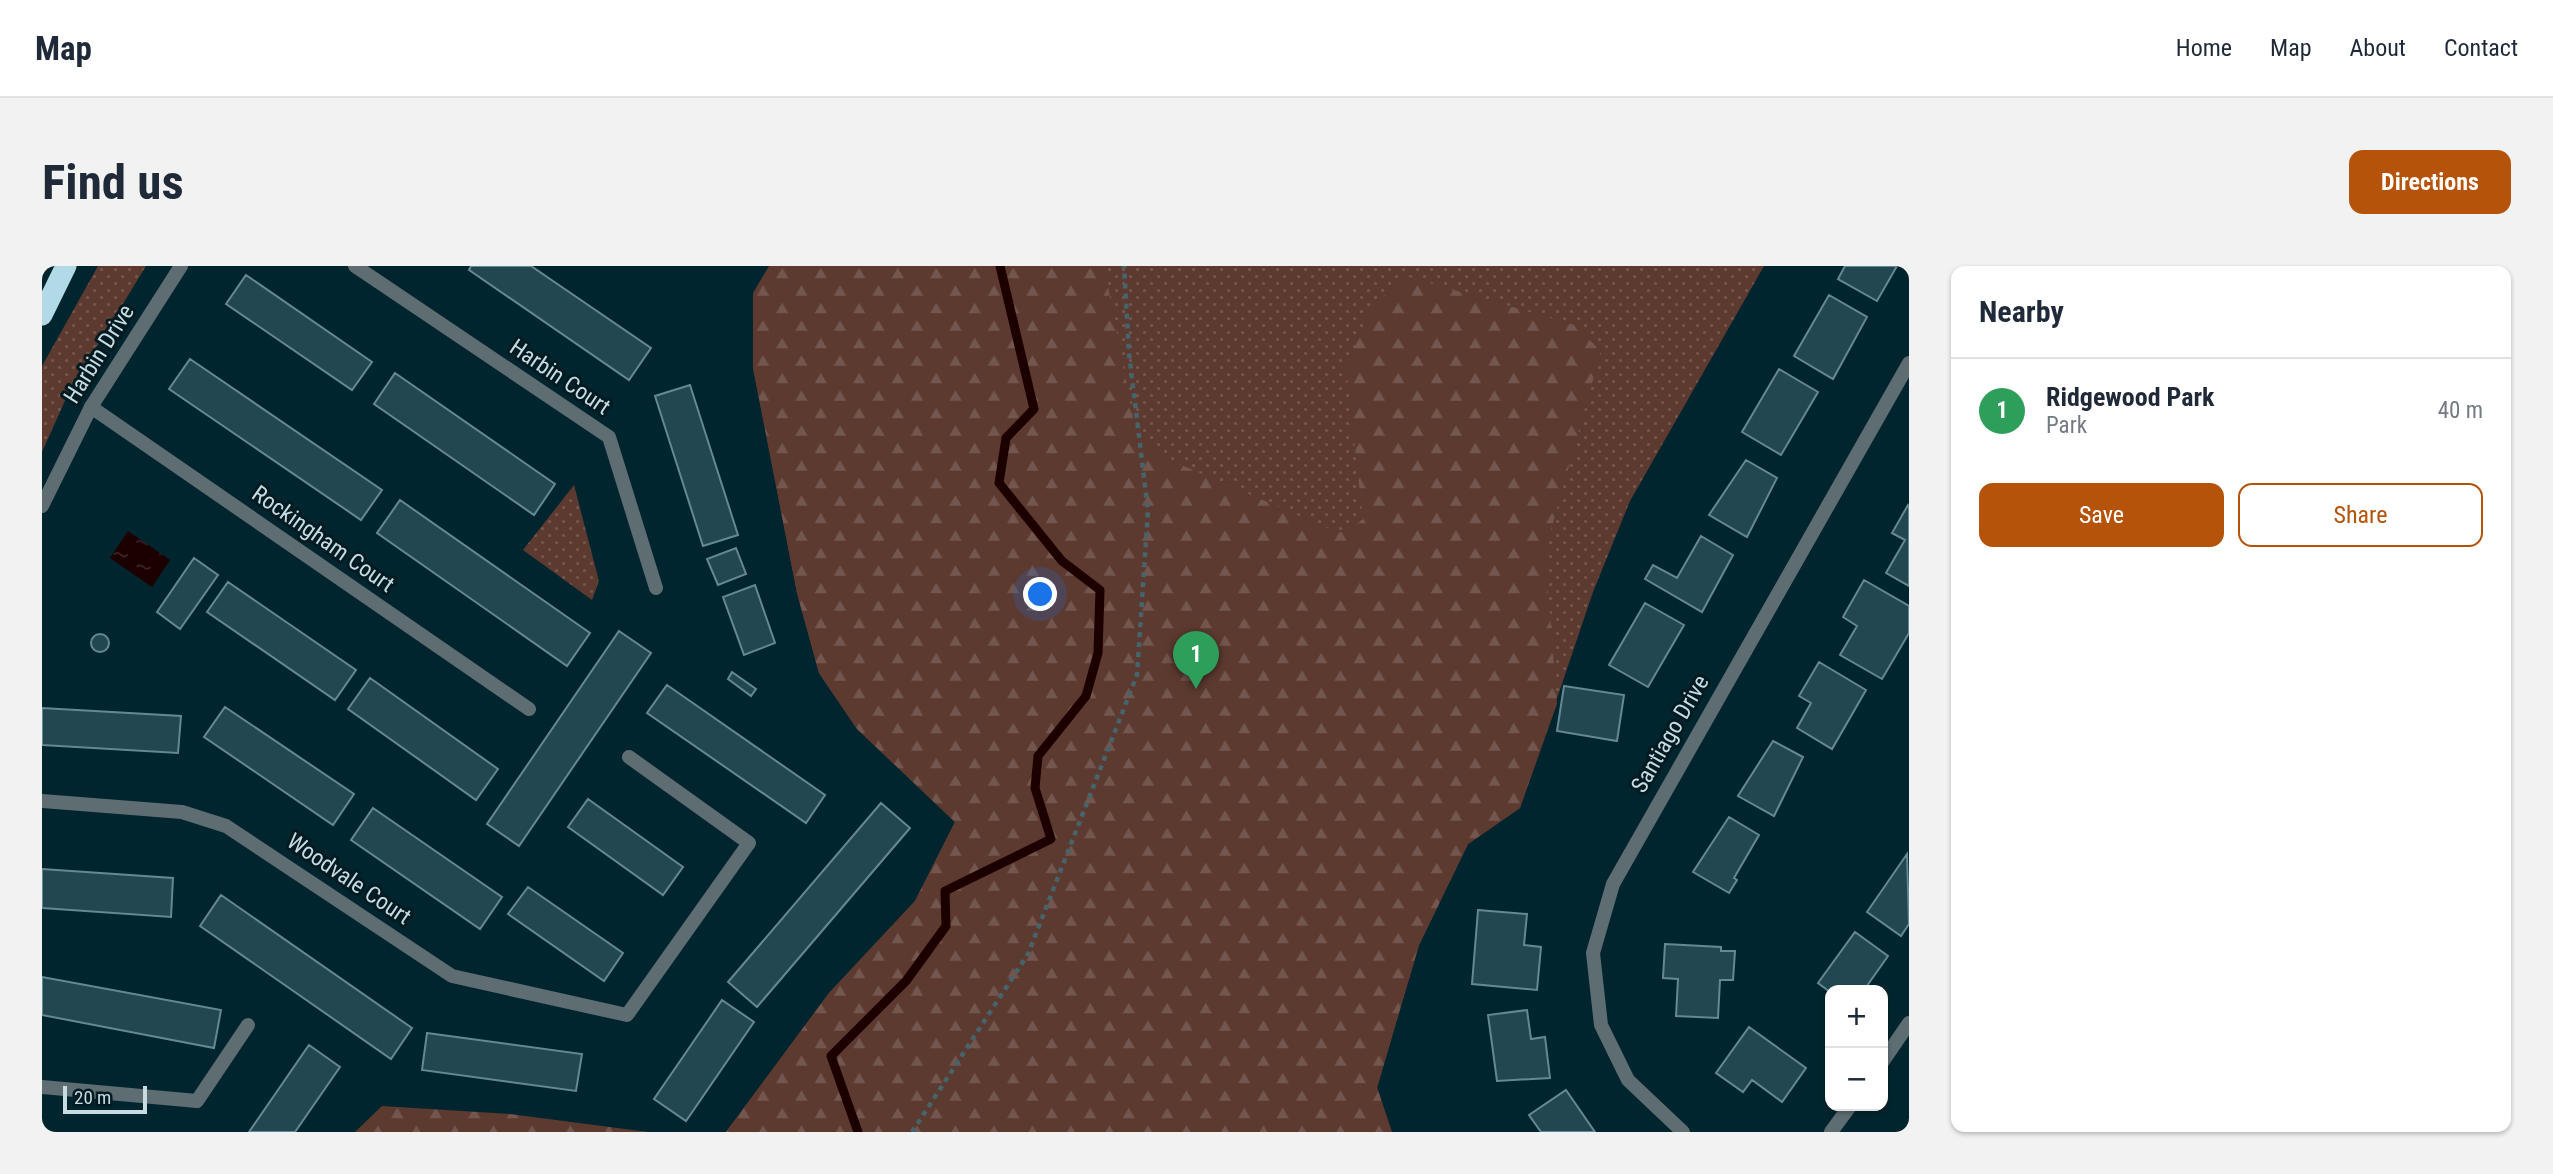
<!DOCTYPE html>
<html lang="en">
<head>
<meta charset="utf-8">
<style>
	body { margin:0; font-family:"Roboto Condensed",sans-serif; background:#f2f2f3; color:#1f2937 }
	.controls { position:absolute; right:21px; bottom:21px; display:grid; overflow:hidden; border-radius:14px; box-shadow:0 2px 5px #0004 }
	.controls button { width:63px; height:63px; display:grid; place-items:center; padding:0; border:0; border-bottom:2px solid #e0e1e3; background:#fff; color:#1f2937; font:35px sans-serif }
	.scale { position:absolute; left:21px; bottom:18px; width:84px; box-sizing:border-box; padding-left:7px; border:4px solid #c8dbe1; border-top:0; font-size:19px; line-height:24px; white-space:nowrap; color:#c8dbe1; -webkit-text-stroke:5px #011b22; paint-order:stroke }
	.you { position:absolute; left:999px; top:329px; width:24px; height:24px; margin:-18px; border:5px solid #fff; border-radius:50%; background:#1a73e8; box-shadow:0 0 0 10px #1a73e833 }
	.badge { display:grid; place-items:center; width:46px; height:46px; border-radius:50%; background:#b45309; color:#fff; font-size:23px; font-weight:700 }
	.pin { position:absolute; translate:-50% -58px; filter:drop-shadow(0 2px 4px #0008) }
	.pin::after { content:''; position:absolute; top:37px; width:24px; height:21px; background:inherit; clip-path:polygon(0 0,100% 0,50% 100%) }
	.list { margin:0; padding:0; list-style:none }
	h2 { display:flex; justify-content:space-between; align-items:center; height:91px; margin:0; padding:0 28px; font-size:30px }
	h2 small { font-size:23px; font-weight:400; color:#747a83 }
	.list li { display:grid; grid-template-columns:46px 1fr auto; gap:21px; align-items:center; box-sizing:border-box; height:105px; padding:0 28px; border-top:2px solid #e0e1e3 }
	.list b { display:block; font-size:26px; white-space:nowrap }
	.list p { margin:0; font-size:23px; white-space:nowrap; color:#747a83 }
	.list em { font-size:23px; font-style:normal; color:#747a83 }
	.actions { display:flex; gap:14px; padding:21px 28px }
	.actions a { flex:1; padding:16px 0; border:2px solid #b45309; border-radius:14px; text-align:center; font-size:24px; color:#b45309 }
	.actions .main { background:#b45309; color:#fff }
	.map { position:relative; flex:none; width:1867px; height:866px; overflow:hidden; border-radius:14px }
	header { display:flex; align-items:center; gap:42px; box-sizing:border-box; height:98px; padding:0 35px; background:#fff; border-bottom:2px solid #e0e1e3 }
	header strong { font-size:33px }
	nav { display:flex; gap:38px; margin-inline-start:auto; font-size:24px }
	.intro { display:flex; align-items:center; justify-content:space-between; box-sizing:border-box; height:168px; padding:0 42px }
	h1 { margin:0; font-size:49px }
	.button { padding:18px 32px; border-radius:14px; background:#b45309; color:#fff; font-size:24px; font-weight:700 }
	main { display:flex; gap:42px; padding:0 42px }
	aside { flex:1; background:#fff; border-radius:14px; box-shadow:0 2px 5px #0004 }
	.map>svg:first-child { display:block }
	.grass { fill:url(#grass-dots) }
	.forest { fill:url(#forest-firs) }
	.water { fill:url(#water-ripples) }
	.lines { fill:none; stroke-linecap:round; stroke-linejoin:round }
	.stream { stroke:#1c0000; stroke-width:9 }
	.building { fill:#234751; stroke:#638994; stroke-width:2 }
	.path { stroke:#45646c; stroke-width:4.5; stroke-dasharray:5 5; stroke-linecap:butt }
	.service { stroke:#5d6d72; stroke-width:14 }
	.minor { stroke:#5d6d72; stroke-width:14 }
	.motorway { stroke:#b2dae6; stroke-width:21 }
	.labels { text-anchor:middle; dominant-baseline:central; stroke-width:6; stroke-linejoin:round; paint-order:stroke }
	.street-label { font-size:23px; fill:#c8dbe1; stroke:#011b22 }
</style>
</head>
<body>
<header>
<strong>Map</strong>
<nav><a>Home</a><a>Map</a><a>About</a><a>Contact</a></nav>
</header>
<div class="intro"><h1>Find us</h1><a class="button">Directions</a></div>
<main>
<div class="map">
<svg width="1867" height="866" viewBox="0 0 1867 866">
	<defs>
		<pattern id="grass-dots" width="8" height="8" patternUnits="userSpaceOnUse" patternTransform="scale(1.75)"><rect width="8" height="8" fill="#5d3a30"/><path d="M2 2h.1M6 6h.1" fill="none" stroke="#73564e" stroke-width="1.8" stroke-linecap="round"/></pattern>
		<pattern id="forest-firs" width="22" height="20" patternUnits="userSpaceOnUse" patternTransform="scale(1.75)"><rect width="22" height="20" fill="#5d3a30"/><path d="M5 1l3.5 6h-7zM16 11l3.5 6h-7z" fill="#73564e"/></pattern>
		<pattern id="water-ripples" width="26" height="14" patternUnits="userSpaceOnUse" patternTransform="scale(1.75)"><rect width="26" height="14" fill="#1c0000"/><path d="M2 4q2-2 4 0t4 0M15 11q2-2 4 0t4 0" fill="none" stroke="#3c2525"/></pattern>
	</defs>
	<rect width="100%" height="100%" fill="#00252e"/>
	<path class="grass" d="M56,0H104L26,128L0,186V100Z
		M765,0H1722L1588,235L1551,326L1478,542L1426,578L1377,679L1335,822L684,866L787,727L873,635L913,556L815,463L777,407L755,327L711,102Z
		M532,219L557,315L550,334L481,284Z"/>
	<path class="forest" d="M727,0H1062L1094,167L1123,192L1297,267L1321,254L1304,101L1331,37L1367,11L1532,59L1559,85L1503,286L1515,438L1478,542L1426,578L1377,679L1335,821L1350,866H684L787,727L873,635L913,556L815,463L777,407L755,327L711,102V27Z
		M340,840L468,848L606,866H313Z"/>
	<path class="water" d="M86,265L128,294L110,321L68,292Z"/>
	<g class="lines">
		<path class="stream" d="M816,866L789,790L864,715L904,660L903,625L1009,573L993,522L996,490L1044,430L1056,387L1058,324L1020,295L957,217L964,172L992,143L958,0"/>
	</g>
	<path class="building" d="M429,0H489L609,82L587,114L427,4Z
		M1803,0H1855L1835,35L1796,13Z
		M204,9L330,96L310,124L184,38Z
		M1787,29L1825,51L1791,113L1752,90Z
		M148,93L340,224L319,254L127,123Z
		M1737,103L1776,126L1739,189L1700,166Z
		M353,107L513,218L492,249L332,138Z
		M648,119L696,269L661,280L613,130Z
		M1704,194L1735,212L1705,271L1667,249Z
		M358,234L548,367L525,400L335,267Z
		M1866,239L1867,240V320L1844,307L1863,274L1850,267Z
		M1659,270L1691,289L1660,346L1603,313L1611,299L1635,312Z
		M694,282L704,308L676,319L665,293Z
		M152,292L176,309L138,363L115,346Z
		M1822,314L1867,340V367L1840,413L1798,389L1815,360L1801,351Z
		M186,316L314,404L293,434L165,346Z
		M713,319L733,377L702,389L681,331Z
		M1603,337L1642,359L1606,421L1567,399Z
		M577,365L609,387L477,580L445,558Z
		M49 377a9 9 0 1 1 18 0a9 9 0 1 1-18 0Z
		M1777,396L1824,424L1790,483L1755,462L1769,437L1757,430Z
		M690,406L714,423L709,430L686,413Z
		M328,412L456,503L434,534L306,443Z
		M625,419L783,529L764,557L605,447Z
		M1522,420L1582,429L1575,475L1515,465Z
		M183,441L312,528L291,559L162,471Z
		M0,442L139,450L136,487L0,479Z
		M1731,475L1761,491L1732,550L1696,530Z
		M546,533L641,601L621,629L526,561Z
		M839,537L868,562L715,741L686,716Z
		M331,542L460,631L438,663L309,574Z
		M1687,551L1717,569L1692,612L1695,614L1687,627L1651,606Z
		M1865,588L1867,658L1859,670L1825,646Z
		M0,603L131,612L129,651L0,642Z
		M486,621L581,687L562,715L466,648Z
		M179,629L370,762L349,793L158,660Z
		M1436,644L1485,648L1482,679L1499,681L1495,724L1430,718Z
		M1813,666L1846,690L1822,724L1788,726L1776,717Z
		M1623,678L1679,681V685H1693L1691,714H1678L1676,752L1634,750L1636,713L1621,712Z
		M0,711L179,744L172,782L0,749Z
		M680,734L712,756L644,855L612,833Z
		M1485,744L1489,773L1503,771L1508,812L1455,815L1446,749Z
		M1707,761L1764,802L1740,836L1710,814L1701,826L1674,807Z
		M385,767L540,788L534,825L380,804Z
		M267,779L298,801L253,866H207Z
		M1524,824L1553,866H1499L1487,849Z"/>
	<g class="lines">
		<path class="path" d="M870,866L986,688L1095,409L1106,245L1087,87L1082,0"/>
		<path class="service" d="M313,0L567,171L614,322
			M49,141L487,443
			M0,535L140,546L184,560L410,710L585,749L707,577L587,491
			M0,821L155,835L206,759"/>
		<path class="minor" d="M0,240L49,141L139,0
			M1841,795L1867,757
			M1641,866L1586,814L1559,759L1551,687L1571,618L1867,97
			M1789,866L1808,840"/>
		<path class="motorway" d="M0,49L24,0"/>
	</g>
	<g class="labels">
		<g class="street-label">
			<text transform="translate(57 88) rotate(-58)">Harbin Drive</text>
			<text transform="translate(518 111) rotate(34)">Harbin Court</text>
			<text transform="translate(281 273) rotate(35)">Rockingham Court</text>
			<text transform="translate(1628 468) rotate(-60)">Santiago Drive</text>
			<text transform="translate(307 613) rotate(34)">Woodvale Court</text>
		</g>
	</g>
</svg>
<div class="controls">
<button>+</button>
<button>−</button>
</div>
<div class="scale">20 m</div>
<div class="you"></div>
<div class="pin badge" style="left:1154px;top:423px;background:#2e9e5b">1</div>
</div>
<aside>
<h2>Nearby<small></small></h2>
<ul class="list">
<li><span class="badge" style="background:#2e9e5b">1</span><div><b>Ridgewood Park</b><p>Park</p></div><em>40 m</em></li>
</ul>
<div class="actions"><a class="main">Save</a><a>Share</a></div>
</aside>
</main>
</body>
</html>
